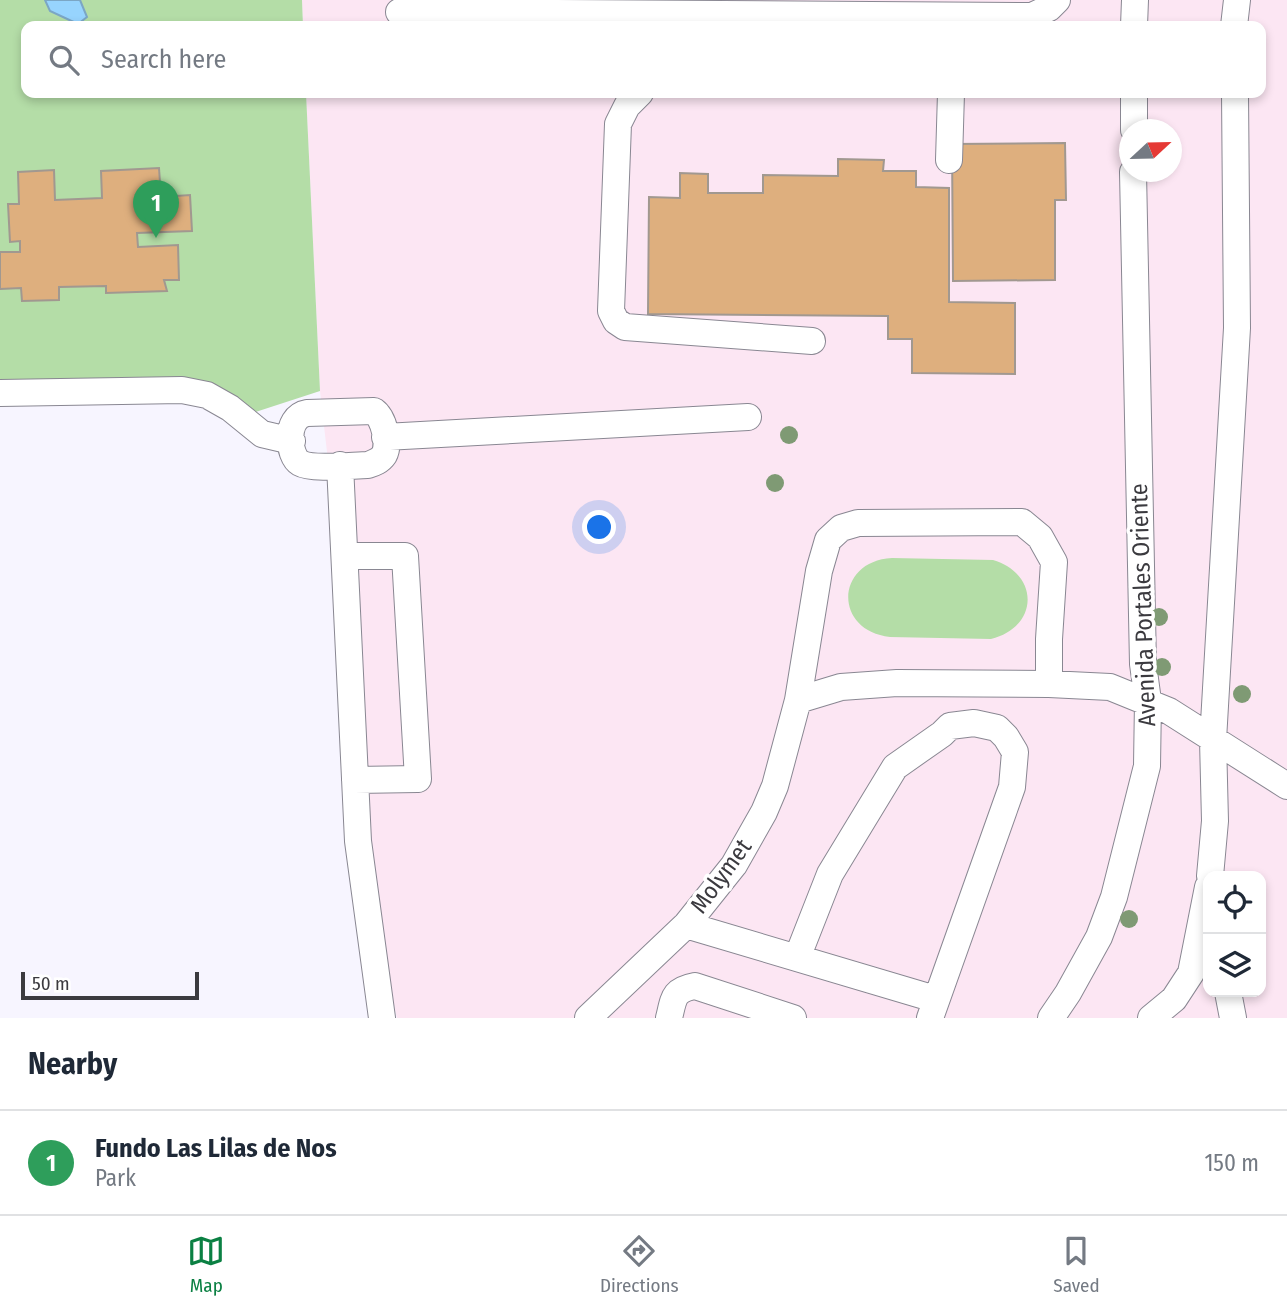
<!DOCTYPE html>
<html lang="en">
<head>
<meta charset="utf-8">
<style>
	body { margin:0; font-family:"Fira Sans Condensed",sans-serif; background:#f2f2f3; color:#1f2937 }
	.controls { position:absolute; right:21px; bottom:21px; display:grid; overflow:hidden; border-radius:14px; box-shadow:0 4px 10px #0003 }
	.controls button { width:63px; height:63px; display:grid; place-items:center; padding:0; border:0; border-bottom:2px solid #e0e1e3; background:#fff; color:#1f2937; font:35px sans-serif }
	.compass { position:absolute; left:1119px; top:119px; width:63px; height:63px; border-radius:50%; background:#fff; box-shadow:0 4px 10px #0003; rotate:68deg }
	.scale { position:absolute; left:21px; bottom:18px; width:178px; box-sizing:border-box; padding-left:7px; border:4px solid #3b3a3f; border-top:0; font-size:19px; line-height:24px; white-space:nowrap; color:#3b3a3f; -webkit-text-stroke:5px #fff; paint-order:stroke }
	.you { position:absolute; left:600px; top:528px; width:24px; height:24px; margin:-18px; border:5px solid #fff; border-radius:50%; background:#1a73e8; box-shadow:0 0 0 10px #1a73e833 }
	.badge { display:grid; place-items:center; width:46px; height:46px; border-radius:50%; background:#0b8043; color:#fff; font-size:23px; font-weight:700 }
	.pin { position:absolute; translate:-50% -58px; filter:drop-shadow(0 2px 4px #0008) }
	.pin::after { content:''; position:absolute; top:37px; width:24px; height:21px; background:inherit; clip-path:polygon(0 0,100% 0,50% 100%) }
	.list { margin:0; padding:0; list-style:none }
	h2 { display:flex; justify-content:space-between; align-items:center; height:91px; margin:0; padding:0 28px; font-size:30px }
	h2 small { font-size:23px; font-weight:400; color:#747a83 }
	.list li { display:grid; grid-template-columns:46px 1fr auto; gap:21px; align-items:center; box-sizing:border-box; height:105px; padding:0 28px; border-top:2px solid #e0e1e3 }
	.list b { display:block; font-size:26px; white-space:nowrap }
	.list p { margin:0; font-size:23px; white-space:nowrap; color:#747a83 }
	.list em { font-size:23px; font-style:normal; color:#747a83 }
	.icon { flex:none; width:38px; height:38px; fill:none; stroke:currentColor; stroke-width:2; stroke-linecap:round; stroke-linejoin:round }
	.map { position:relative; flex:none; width:1287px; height:1018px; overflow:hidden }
	.search { position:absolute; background:#fff; box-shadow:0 4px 10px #0003; left:21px; right:21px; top:21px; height:77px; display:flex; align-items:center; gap:18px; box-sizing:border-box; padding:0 24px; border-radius:14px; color:#747a83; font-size:26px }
	.sheet { height:196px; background:#fff }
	nav { display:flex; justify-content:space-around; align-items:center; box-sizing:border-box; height:98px; border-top:2px solid #e0e1e3; background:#fff; font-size:19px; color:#747a83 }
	nav a { display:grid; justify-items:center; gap:4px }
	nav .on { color:#0b8043 }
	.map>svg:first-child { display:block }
	.industrial { fill:#fce6f3; fill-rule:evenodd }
	.green { fill:#b4dda7 }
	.water { fill:#97d4fe; stroke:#7ba6c5; stroke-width:2 }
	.building { fill:#deaf7e; stroke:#a19890; stroke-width:2 }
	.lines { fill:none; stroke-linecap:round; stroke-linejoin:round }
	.minor-casing { stroke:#898792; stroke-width:28 }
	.minor { stroke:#fff; stroke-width:26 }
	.tree { fill:#7f9a74 }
	.labels { text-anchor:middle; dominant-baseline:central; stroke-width:7; stroke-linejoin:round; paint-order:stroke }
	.street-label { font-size:24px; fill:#3b3a3f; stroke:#fff }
</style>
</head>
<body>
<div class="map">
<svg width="1287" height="1018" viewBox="0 0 1287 1018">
	<rect width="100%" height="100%" fill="#f7f5ff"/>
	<path class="industrial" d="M302,0H1287V1018H397L387,975L320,391L306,93H1261V26H303ZM1130,130H1172V172H1130ZM1208,876H1261V992H1208Z"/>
	<path class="green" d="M0,0H302L303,26H26V93H306L320,391L249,414L216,386L0,383Z
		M892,558L993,560C1040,574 1039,627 991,639L890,637C833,631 835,561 892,558Z"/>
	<path class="water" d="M45,0H80L87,17L78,24L50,11Z"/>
	<path class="building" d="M1065,143L1066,200H1055V280L953,281L952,144Z
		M838,159L884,160L883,171H916V187L949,188V302L1015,303V374L912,373V339H888V316L648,314L649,197L680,198V173L708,174V193H763V175L838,176Z
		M159,168L161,197L190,195L192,231L137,233L138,247L178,245L179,280H164L167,291L106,293V286L59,287V300L22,301L21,288L0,289V252H20V241L10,242L8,204H19L18,172L54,170L55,200L102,198L101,171Z"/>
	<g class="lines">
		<defs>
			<path id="minor" d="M399,12L1032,16L1049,8L1057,0
				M1134,26L1135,0
				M1234,26L1237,0
				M640,93L627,106L618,124L611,311L616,321L625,327L812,341
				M1134,130V93
				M949,160L951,93
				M0,393L182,390L207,395L230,408L262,434L292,441
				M374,411C384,418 390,444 384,455C380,461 374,463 368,465C354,465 312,470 300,463C288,456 284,417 307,413Z
				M385,437L748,417
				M340,465L358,841L382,1018
				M345,556H405L418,779L355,780
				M798,700L841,687L897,683L1049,684L1110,687L1169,711L1287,786
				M1210,876L1215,821L1213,740L1237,328L1235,93
				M686,925L935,999
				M797,958L830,874L895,767L942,734L950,726L974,723L997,728L1006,737L1015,752L1012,787L930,1018
				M1228,992L1233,1018
				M588,1018L686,925L734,865L764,812L775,786L798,700L819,571L828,540L841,528L858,523L1022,522L1040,537L1054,562L1049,639V684
				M669,1018C674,998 673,990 695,986L793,1018
				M1051,1018L1068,993L1099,937L1114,897L1147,766L1148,701L1143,664L1133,172
				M1151,1018L1174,999L1191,973L1208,887"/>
		</defs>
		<use href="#minor" class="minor-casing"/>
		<use href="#minor" class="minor"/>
	</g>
	<g class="tree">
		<circle cx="789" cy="435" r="9"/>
		<circle cx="775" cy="483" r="9"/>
		<circle cx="1159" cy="617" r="9"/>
		<circle cx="1162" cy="667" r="9"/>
		<circle cx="1242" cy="694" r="9"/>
		<circle cx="1129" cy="919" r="9"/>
	</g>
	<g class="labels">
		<g class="street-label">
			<text transform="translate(1143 605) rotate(-92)">Avenida Portales Oriente</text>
			<text transform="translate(721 876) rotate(-54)">Molymet</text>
		</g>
	</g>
</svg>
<div class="controls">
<button><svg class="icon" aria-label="locate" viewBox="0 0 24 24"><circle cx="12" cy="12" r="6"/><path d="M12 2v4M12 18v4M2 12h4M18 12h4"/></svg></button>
<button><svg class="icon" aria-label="layers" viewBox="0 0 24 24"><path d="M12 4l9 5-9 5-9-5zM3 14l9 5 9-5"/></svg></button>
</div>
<svg class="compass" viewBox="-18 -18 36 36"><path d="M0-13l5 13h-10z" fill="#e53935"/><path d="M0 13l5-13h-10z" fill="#747a83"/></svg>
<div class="scale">50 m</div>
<div class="you"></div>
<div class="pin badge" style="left:156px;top:238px;background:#2e9e5b">1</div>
<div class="search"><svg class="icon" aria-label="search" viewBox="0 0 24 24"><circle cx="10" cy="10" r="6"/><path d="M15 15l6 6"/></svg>Search here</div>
</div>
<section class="sheet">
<h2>Nearby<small></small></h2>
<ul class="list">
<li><span class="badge" style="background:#2e9e5b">1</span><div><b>Fundo Las Lilas de Nos</b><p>Park</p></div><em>150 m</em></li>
</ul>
</section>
<nav>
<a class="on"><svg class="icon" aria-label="map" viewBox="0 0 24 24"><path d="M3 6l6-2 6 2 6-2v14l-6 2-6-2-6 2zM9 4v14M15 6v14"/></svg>Map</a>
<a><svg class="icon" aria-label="directions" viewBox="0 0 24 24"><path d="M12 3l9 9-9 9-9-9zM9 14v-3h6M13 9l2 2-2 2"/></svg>Directions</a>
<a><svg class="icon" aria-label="saved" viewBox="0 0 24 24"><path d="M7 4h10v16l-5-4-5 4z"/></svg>Saved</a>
</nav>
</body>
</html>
